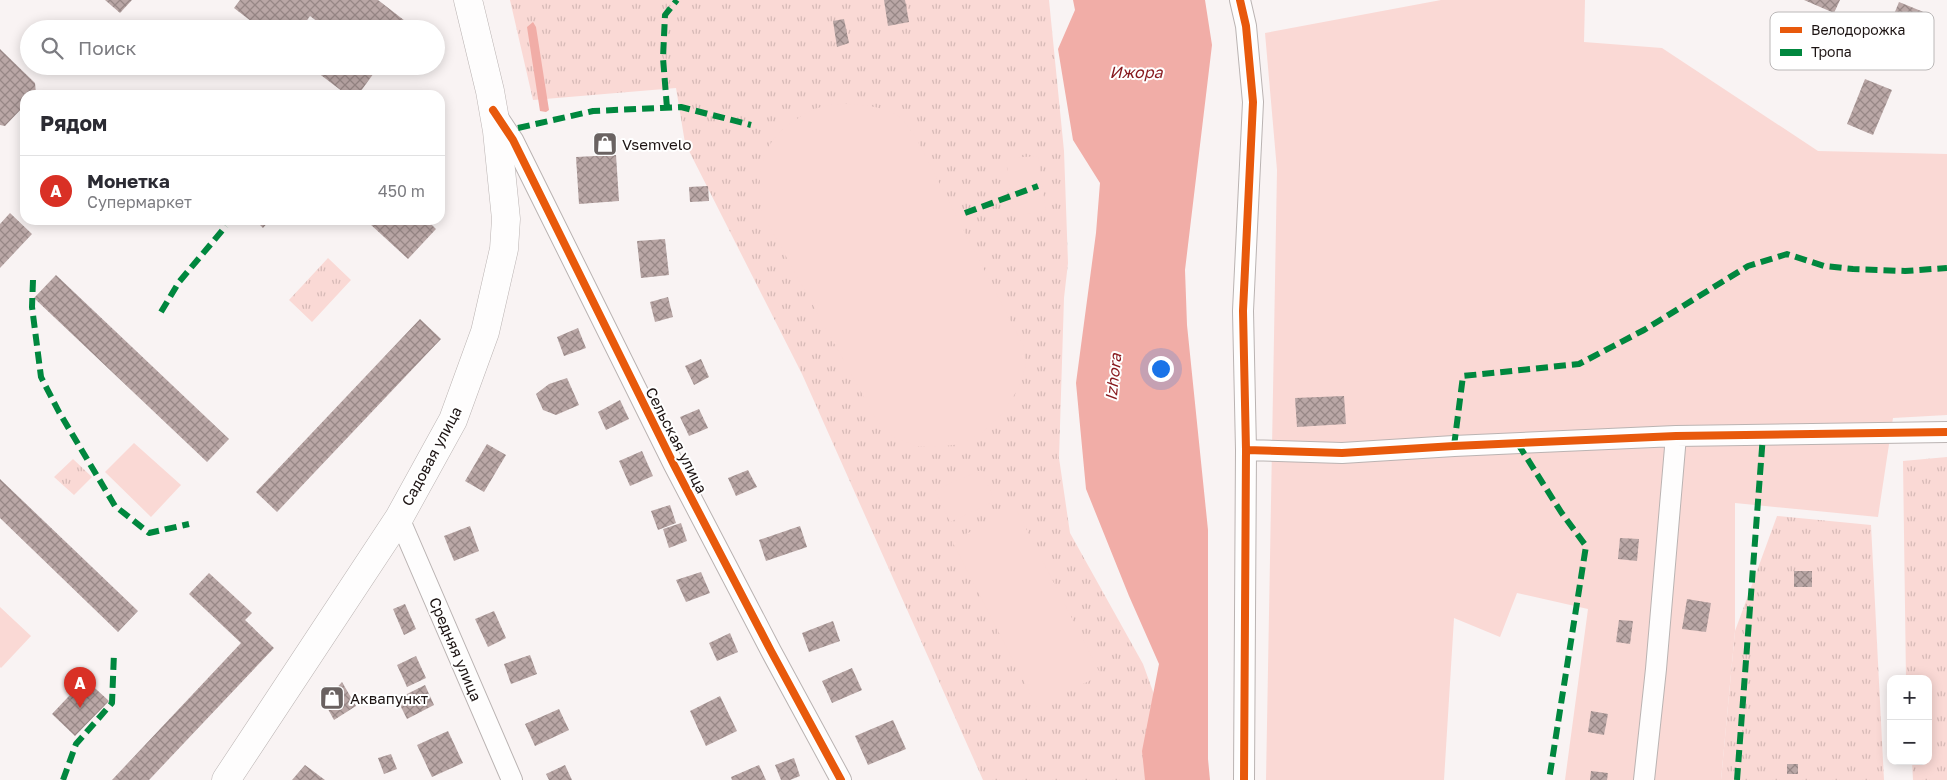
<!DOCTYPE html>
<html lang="ru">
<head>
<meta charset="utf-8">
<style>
	body { margin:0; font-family:"Golos Text",sans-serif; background:#f2f2f3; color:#2b2b33 }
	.controls { position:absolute; right:15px; bottom:15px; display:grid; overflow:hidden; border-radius:10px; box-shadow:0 2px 12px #0003 }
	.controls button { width:45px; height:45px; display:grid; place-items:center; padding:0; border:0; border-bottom:1px solid #e1e1e2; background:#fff; color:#2b2b33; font:25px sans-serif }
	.you { position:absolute; left:1160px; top:368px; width:18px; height:18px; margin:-12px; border:4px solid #fff; border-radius:50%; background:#1a73e8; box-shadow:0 0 0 8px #1a73e833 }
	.badge { display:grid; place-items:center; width:32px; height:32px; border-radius:50%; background:#d93025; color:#fff; font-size:16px; font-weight:700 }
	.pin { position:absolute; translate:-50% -41px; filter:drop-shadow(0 1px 2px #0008) }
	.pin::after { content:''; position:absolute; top:26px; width:18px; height:15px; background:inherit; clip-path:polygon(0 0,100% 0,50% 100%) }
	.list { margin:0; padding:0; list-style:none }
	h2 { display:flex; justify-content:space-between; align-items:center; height:65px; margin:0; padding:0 20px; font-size:21px }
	h2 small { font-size:16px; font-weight:400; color:#7c7c81 }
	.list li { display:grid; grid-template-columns:32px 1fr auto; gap:15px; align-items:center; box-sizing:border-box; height:70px; padding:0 20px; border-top:1px solid #e1e1e2 }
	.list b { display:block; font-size:19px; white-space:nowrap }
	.list p { margin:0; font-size:16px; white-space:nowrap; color:#7c7c81 }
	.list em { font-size:16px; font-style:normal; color:#7c7c81 }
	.icon { flex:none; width:28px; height:28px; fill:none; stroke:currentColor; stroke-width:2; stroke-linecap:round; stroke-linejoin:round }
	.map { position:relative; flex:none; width:1947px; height:780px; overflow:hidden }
	.search { position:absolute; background:#fff; box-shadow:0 2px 12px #0003; left:20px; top:20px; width:425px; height:55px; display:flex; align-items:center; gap:12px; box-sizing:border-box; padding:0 18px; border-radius:28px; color:#7c7c81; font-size:19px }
	.panel { position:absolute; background:#fff; box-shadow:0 2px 12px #0003; left:20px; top:90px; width:425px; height:135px; border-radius:15px }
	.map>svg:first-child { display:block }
	.grass { fill:url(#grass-tufts) }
	.garden { fill:#fad9d5 }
	.water { fill:#f1ada7 }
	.building { fill:url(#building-cross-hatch) }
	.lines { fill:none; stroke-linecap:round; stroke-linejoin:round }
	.minor-casing { stroke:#bab3b2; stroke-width:22 }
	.secondary-casing { stroke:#bab3b2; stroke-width:29 }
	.minor { stroke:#fefdfd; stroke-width:20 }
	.secondary { stroke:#fefdfd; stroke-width:28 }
	.quiet { stroke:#00873e; stroke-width:6; stroke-dasharray:12 6; stroke-linecap:butt }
	.cycleway-casing { stroke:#fff; stroke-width:11 }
	.cycleway { stroke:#e8590c; stroke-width:8 }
	.labels { text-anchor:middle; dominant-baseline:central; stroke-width:4; stroke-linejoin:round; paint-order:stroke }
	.poi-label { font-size:15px; fill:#1d1413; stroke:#fff; text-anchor:start }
	.street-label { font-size:15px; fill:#1d1413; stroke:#fff }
	.water-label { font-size:16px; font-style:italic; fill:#87181d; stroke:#fff }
	.key { fill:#fff; stroke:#bbb8b8; stroke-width:1 }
	.key-label { font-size:14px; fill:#1d1413 }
</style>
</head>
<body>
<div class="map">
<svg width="1947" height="780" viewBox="0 0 1947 780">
	<defs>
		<pattern id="grass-tufts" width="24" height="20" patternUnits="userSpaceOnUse" patternTransform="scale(1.25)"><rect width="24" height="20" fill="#fad9d5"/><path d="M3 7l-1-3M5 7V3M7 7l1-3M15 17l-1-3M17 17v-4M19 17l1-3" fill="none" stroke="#d6b9b6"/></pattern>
		<pattern id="building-cross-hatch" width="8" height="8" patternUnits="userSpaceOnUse" patternTransform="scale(1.25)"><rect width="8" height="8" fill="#baa7a6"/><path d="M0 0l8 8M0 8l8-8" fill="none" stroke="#978786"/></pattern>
	</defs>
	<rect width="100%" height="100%" fill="#f9f3f3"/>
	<path class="grass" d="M510,0H1049L1064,151L1068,263L1064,298L1059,458L1070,533L1143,664L1181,769L1162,780H983L802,374L685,143L676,88L533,100Z
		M328,258L351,280L312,322L289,300Z
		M1947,457V780H1913L1912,761H1928V679H1906L1903,461Z
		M73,459L92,477L74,495L54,477Z
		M1777,516L1871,525L1884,780H1721L1735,631Z"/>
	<path class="garden" d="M1441,0H1585L1584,42L1662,48L1818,151L1947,154V415L1893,418L1878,517L1735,503V631L1721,780H1565L1588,609L1517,593L1500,637L1454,618L1444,780H1266L1277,170L1265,33Z
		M848,104C865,105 890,107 903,120C907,125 911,131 915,136L1023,345L1026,365L1019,387L1004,412L983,432L962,444L936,447L916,446L893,437L876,419L762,213C756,173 760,141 797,119C805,113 815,108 825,106C832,104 841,104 848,104Z
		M1038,156L1046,212L1013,215L1006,158Z
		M134,443L181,485L151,517L105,472Z
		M981,470L995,501L950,522L935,490Z
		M1016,509L1101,675L1037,707L952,541Z
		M0,607L31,636L1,668L0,667Z"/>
	<path class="water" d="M1073,0H1205L1212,45L1185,270L1187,325L1208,530V759L1210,780H1145L1142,751L1159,664L1129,596L1086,489L1076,383L1096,233L1100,183L1073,140L1058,49L1075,10Z
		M533,22L536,27L549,110L546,112L540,111L527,27Z"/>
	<path class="building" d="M105,0H132L120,13Z
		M240,0H378L409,24L405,29H327L310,16L301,29H261L234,8Z
		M884,0H905L909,22L888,26Z
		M1804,0H1840L1834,13Z
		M1899,2L1926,13L1907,58L1880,48Z
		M844,19L849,43L837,47L833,21Z
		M0,49L35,83L36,93L34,95H25V105L5,126L0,125Z
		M309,66H379L358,95H347Z
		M1865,79L1892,90L1873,135L1847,124Z
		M596,138H613V154H596Z
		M616,155L619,201L579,204L576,157Z
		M708,186L709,201L690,202L689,187Z
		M10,213L32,234L0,268V224Z
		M255,220H270L263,228Z
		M374,220H427L436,229L408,259L370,224Z
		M665,239L669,275L641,278L637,241Z
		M56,275L229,439L207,462L34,298Z
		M668,297L673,317L655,322L650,302Z
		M420,319L441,339L277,512L256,492Z
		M578,328L586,348L564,356L557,337Z
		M701,359L709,377L694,385L685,366Z
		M567,378L579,405L556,415L543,410L536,394L549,384Z
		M1344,396L1346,424L1297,427L1295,398Z
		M620,400L629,419L606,430L598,412Z
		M699,409L708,428L689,436L680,417Z
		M487,444L506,455L484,492L465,481Z
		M642,451L653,476L630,486L619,461Z
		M748,470L757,487L736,496L728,478Z
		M0,479L138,611L118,632L0,518Z
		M670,505L676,523L658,530L651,511Z
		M681,523L687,541L669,548L663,529Z
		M470,526L479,551L454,561L444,536Z
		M800,526L807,547L766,561L759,540Z
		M1620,538L1639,539L1637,561L1618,559Z
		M1794,571H1812V587H1794Z
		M701,572L710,593L686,602L676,580Z
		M209,573L252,613L245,620L274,648L149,780H112L241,643L189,594Z
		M1687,599L1711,603L1706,632L1682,629Z
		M405,604L416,629L404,635L393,609Z
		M494,611L506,638L488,647L475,619Z
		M1619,620L1633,621L1630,644L1616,642Z
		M833,621L840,641L809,652L802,633Z
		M730,633L738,652L717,661L709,643Z
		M530,655L537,674L511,684L504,664Z
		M416,656L426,678L407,687L397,665Z
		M852,668L862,690L832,703L822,681Z
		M85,679L109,701L75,736L52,714Z
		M342,682L356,706L334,720L324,702Z
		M425,685L434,705L407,719L397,699Z
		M720,696L737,731L706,746L690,711Z
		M559,709L569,730L535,746L525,724Z
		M1591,711L1608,714L1604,735L1588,732Z
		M893,720L906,749L868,765L855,736Z
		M448,731L463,763L432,777L417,745Z
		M391,754L397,769L384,774L378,758Z
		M794,758L800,776L790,780H781L775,765Z
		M1787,764H1798V774H1787Z
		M305,765L325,780H292Z
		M565,765L572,780H549L546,774Z
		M759,765L766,780H732L731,777Z
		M1591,771L1608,773L1607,780H1590Z"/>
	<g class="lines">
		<defs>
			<path id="minor" d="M1240,0L1246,26L1253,102L1243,311L1246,450L1244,780
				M497,116L513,140L674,465L771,651L841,780
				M1246,450L1342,453L1454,446L1676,436L1947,432
				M399,518L512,780
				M1644,780L1656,669L1676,436"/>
			<path id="secondary" d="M226,780L399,518L453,420L485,332L504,249L506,219L497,131L490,91L468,0"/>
		</defs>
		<use href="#minor" class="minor-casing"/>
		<use href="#secondary" class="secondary-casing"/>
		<use href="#minor" class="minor"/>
		<use href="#secondary" class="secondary"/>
		<path class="quiet" d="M667,108L663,58L665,15L677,0
			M518,128L593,111L681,107L751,125
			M965,213L1038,186
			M33,280L32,307L41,377L59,412L115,506L149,533L189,524
			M161,312L179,282L226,226
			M1518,444L1561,512L1586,546L1549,780
			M1454,446L1463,376L1579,364L1644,330L1748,266L1787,254L1824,266L1853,269L1905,271L1947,268
			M63,780L76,744L112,703L114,653
			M1737,780L1763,435"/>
		<defs>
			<path id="cycleway" d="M1240,0L1246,26L1253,102L1243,311L1246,450L1244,780
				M493,110L513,140L674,465L771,651L841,780
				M1246,450L1342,453L1454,446L1676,436L1947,432"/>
		</defs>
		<use href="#cycleway" class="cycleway-casing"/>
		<use href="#cycleway" class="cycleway"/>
	</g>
	<defs>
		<symbol id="shop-square" viewBox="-11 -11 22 22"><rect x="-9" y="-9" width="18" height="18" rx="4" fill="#6a6261" stroke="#fff"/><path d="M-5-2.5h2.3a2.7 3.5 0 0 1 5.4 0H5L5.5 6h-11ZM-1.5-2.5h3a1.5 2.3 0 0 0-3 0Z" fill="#fff"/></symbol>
	</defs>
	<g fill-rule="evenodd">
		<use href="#shop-square" x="591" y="130" width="28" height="28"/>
		<use href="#shop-square" x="318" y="684" width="28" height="28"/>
	</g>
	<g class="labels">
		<g class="poi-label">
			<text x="622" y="144">Vsemvelo</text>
			<text x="350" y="698">Аквапункт</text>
		</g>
		<g class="street-label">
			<text transform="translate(677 440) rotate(63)">Сельская улица</text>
			<text transform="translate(431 456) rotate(-62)">Садовая улица</text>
			<text transform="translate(456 649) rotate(67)">Средняя улица</text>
		</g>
		<g class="water-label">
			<text x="1136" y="72">Ижора</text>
			<text transform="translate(1113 377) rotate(-84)">Izhora</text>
		</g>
	</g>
	<rect x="1770" y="12" width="164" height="58" rx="8" class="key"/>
	<rect x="1780" y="27" width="22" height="6" fill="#e8590c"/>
	<rect x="1780" y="49" width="22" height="7" fill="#00873e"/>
	<g class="key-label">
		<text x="1811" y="35">Велодорожка</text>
		<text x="1811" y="57">Тропа</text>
	</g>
</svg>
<div class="controls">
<button>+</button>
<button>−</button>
</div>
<div class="you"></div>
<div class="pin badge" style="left:80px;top:708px">A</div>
<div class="search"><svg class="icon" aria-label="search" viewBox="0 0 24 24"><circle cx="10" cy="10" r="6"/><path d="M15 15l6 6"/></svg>Поиск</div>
<section class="panel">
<h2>Рядом<small></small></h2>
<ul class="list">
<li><span class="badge">A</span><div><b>Монетка</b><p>Супермаркет</p></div><em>450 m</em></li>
</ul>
</section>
</div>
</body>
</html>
